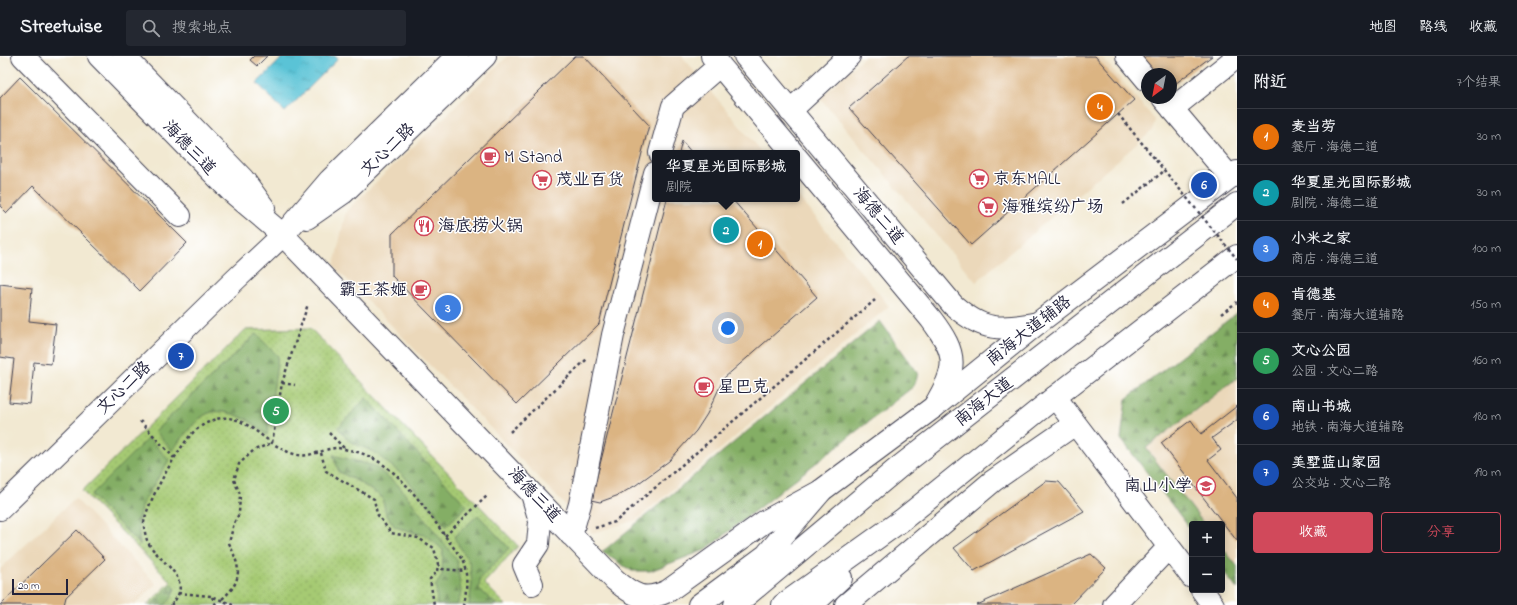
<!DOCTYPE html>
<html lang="zh">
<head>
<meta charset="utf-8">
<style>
	body { margin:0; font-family:"Indie Flower","LXGW WenKai TC",sans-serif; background:#242831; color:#f1f3f6 }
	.controls { position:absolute; right:12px; bottom:12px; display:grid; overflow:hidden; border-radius:4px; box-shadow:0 2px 10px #0003 }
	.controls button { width:36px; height:36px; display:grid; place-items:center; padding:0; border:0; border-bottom:1px solid #363941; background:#171b24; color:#f1f3f6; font:20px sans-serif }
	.compass { position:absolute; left:1141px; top:12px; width:36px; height:36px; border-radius:50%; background:#171b24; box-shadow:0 2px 10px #0003; rotate:212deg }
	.scale { position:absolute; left:12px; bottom:10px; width:56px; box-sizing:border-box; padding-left:4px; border:2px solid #22223b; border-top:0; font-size:11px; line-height:14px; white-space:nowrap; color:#22223b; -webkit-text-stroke:3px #fff; paint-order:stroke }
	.you { position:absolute; left:728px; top:272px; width:14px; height:14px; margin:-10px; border:3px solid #fff; border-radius:50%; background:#1a73e8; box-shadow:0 0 0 6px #1a73e833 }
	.badge { display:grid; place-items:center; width:26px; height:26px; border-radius:50%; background:#d1495b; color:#fff; font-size:13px; font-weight:700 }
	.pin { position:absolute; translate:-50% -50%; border:2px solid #fff; box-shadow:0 1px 4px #0006 }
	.popup { position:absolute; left:652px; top:94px; width:148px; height:52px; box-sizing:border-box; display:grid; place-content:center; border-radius:4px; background:#171b24; filter:drop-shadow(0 1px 3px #0005); font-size:13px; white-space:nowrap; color:#9ea1a6 }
	.popup b { font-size:15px; color:#f1f3f6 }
	.popup::after { content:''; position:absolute; left:50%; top:100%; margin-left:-8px; border:8px solid transparent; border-top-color:#171b24 }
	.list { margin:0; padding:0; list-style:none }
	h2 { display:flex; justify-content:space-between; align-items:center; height:52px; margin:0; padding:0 16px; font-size:17px }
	h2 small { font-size:13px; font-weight:400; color:#9ea1a6 }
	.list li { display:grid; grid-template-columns:26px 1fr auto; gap:12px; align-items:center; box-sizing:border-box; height:56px; padding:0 16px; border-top:1px solid #363941 }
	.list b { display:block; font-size:15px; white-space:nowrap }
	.list p { margin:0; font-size:13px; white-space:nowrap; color:#9ea1a6 }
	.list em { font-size:13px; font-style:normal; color:#9ea1a6 }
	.actions { display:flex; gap:8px; padding:12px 16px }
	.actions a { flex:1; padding:9px 0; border:1px solid #d1495b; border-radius:4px; text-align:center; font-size:14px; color:#d1495b }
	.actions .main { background:#d1495b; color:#fff }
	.icon { flex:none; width:22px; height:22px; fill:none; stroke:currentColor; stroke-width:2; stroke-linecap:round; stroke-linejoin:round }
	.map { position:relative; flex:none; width:1237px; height:549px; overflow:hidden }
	header { display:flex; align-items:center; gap:24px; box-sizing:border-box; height:56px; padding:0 20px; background:#171b24; border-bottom:1px solid #363941 }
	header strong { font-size:19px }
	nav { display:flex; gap:22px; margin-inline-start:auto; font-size:14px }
	.search { width:280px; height:36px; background:#242831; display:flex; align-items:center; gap:10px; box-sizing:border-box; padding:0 14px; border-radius:4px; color:#9ea1a6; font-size:15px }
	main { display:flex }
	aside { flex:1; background:#171b24 }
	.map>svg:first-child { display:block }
	.built { fill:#ebd8ba }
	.grass { fill:url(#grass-dots); stroke:#647657 }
	.forest { fill:url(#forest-firs); stroke:#536850 }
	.water { fill:url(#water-ripples); stroke:#3e7288 }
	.building { fill:#dbb482 }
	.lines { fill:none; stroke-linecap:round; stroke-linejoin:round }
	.minor-casing { stroke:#414052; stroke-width:24 }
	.major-casing { stroke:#414052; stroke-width:24 }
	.path { stroke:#414052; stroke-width:2.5; stroke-dasharray:3 3; stroke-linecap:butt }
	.minor { stroke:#fff; stroke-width:22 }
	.major { stroke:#fff; stroke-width:22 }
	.path-bridge { stroke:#414052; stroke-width:2.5; stroke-dasharray:3 3; stroke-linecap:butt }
	.labels { text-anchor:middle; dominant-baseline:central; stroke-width:3; stroke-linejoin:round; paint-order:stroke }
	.street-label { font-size:17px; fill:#22223b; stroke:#fff }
	.poi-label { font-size:17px; fill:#22223b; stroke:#fff; text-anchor:start }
</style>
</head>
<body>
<header>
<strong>Streetwise</strong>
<div class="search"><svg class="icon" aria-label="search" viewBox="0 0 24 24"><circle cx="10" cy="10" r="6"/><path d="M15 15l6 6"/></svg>搜索地点</div>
<nav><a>地图</a><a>路线</a><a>收藏</a></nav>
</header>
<main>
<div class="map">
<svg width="1237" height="549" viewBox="0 0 1237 549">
	<defs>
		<pattern id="grass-dots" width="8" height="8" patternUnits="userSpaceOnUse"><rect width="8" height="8" fill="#a6ca73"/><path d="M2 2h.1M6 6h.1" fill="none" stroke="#8fad64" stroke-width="1.8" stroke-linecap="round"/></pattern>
		<pattern id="forest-firs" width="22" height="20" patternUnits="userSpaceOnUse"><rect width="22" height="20" fill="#84ae65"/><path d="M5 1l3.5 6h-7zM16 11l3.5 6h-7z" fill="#6c8d54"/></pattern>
		<pattern id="water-ripples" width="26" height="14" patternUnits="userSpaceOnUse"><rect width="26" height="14" fill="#5ac3d6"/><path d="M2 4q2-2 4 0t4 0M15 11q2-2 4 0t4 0" fill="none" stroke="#4ea7b9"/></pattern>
	</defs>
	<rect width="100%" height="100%" fill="#fff"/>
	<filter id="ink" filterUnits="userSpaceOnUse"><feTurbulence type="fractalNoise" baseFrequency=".025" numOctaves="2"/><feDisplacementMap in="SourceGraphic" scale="8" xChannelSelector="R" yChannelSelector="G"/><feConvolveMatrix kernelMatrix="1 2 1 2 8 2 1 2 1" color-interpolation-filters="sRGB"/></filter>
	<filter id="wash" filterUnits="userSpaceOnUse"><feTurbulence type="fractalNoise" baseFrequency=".012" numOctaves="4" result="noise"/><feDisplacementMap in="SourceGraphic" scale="16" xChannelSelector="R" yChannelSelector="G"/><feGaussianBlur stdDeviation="0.9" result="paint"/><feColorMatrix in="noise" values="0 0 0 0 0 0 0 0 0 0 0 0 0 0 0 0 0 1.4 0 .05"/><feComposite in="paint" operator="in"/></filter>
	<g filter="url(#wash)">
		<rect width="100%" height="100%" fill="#f2e9d2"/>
		<path class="built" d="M508,0H682L762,97H655V143H797V139L889,250L637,464L592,477L334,210L346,155Z
			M865,0H1101L1155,64L1152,75L976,226L820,42Z
			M1237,322V510L1222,491V468H1204L1146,392Z
			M75,442L156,528L134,549H0V513Z"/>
		<path class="grass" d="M310,272L518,490L484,527L506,549H147L171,526L82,435L245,274Z"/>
		<path class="forest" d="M1237,257V322L1146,392L1204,468H1192V475L1121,383L1126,343Z
			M880,265L918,317L914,330L705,494L650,515H632L602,496Z
			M256,278L278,300L267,379C260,374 253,366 245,363C236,358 218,353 209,357C197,361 179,384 173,395L155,375Z
			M366,342L467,450L446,470L405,421L374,396L349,385L338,372Z
			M148,382L169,404L142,448L138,464L140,489L91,439Z
			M333,399L374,410L398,429L457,504L461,538L457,549H437L436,529L442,520L443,494L427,480L395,471L386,458L382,441L357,425L339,416Z
			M478,459L509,492L480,522L479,533L497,549H469L472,528L470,508L454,481Z
			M1222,491L1237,510V533L1222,514Z
			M172,528L175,532L171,543L165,549H151Z"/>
		<path class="water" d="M284,0H335L338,3L285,56L257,27Z"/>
		<g id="blocks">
			<path class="building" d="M254,0H267L257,10L250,4Z
				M575,0H584L649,69L599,268L517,348L392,220V178Z
				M908,0H1095L1134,44L971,189L849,52Z
				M1138,0H1212L1171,31V18H1154Z
				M20,21L187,187L140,235L33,130L7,157L0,150V42Z
				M682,85L692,97H679Z
				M667,143H732L817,241L724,322L707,358L696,375L669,405L636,429L619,439L600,446L591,444Z
				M0,228L32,232L29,265L56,268L51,308L34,306L30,348L9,346L14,303L0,301Z
				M1237,350V364L1212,382L1221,394L1208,404L1237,442V485L1161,387L1191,364L1201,378Z
				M1046,425L1059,426L1084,455L974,515L954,492Z
				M77,474L105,503L66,541L64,549H0Z
				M1091,498L1106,512L1070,549H977Z"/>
		</g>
	</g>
	<g filter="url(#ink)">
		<use href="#blocks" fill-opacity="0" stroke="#414052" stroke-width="1"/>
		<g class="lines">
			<defs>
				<path id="minor" d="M23,0L180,160
					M99,0L231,135L283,179L615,524C634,540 644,546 668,535L764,466L821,435
					M124,0L243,123L264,152
					M712,0L793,97
					M745,0L953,249C984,276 999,274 1038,267
					M1127,0L1147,24
					M1163,42L1230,121
					M1172,53L1237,1
					M790,55L849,0
					M660,97L673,50L720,9
					M797,102L931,263C959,300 957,312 934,351
					M307,162L343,137L485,0
					M1055,341L1192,521
					M0,453L235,224L283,179L330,124L457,0
					M571,479L580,448L613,279L655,117
					M532,528L524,509L538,488L540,465L532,438
					M1202,534L1213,549
					M846,549L993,425L1075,368
					M1114,549L1169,491"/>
				<path id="major" d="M768,497L822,434L934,351L1038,267L1237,116
					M699,549L780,489
					M735,549L898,412L1237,148
					M783,549L902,464L1055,341L1237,200
					M812,549L841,522"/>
			</defs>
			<use href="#minor" class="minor-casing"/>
			<use href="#major" class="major-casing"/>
			<path class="path" d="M1123,148L1164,115
				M1221,258L1237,246
				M282,327L295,329
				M140,365L174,402
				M510,376L587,303
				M329,377L345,393
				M321,397L326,415L374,443L377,458L391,477L418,482L434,492L438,508L437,516L430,523L434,549
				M595,472L615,466L875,244
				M445,480L488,439
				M438,508L442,513L465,515
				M178,537L211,540L233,549
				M212,541L216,549
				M222,543C244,524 240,511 229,487L234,467L239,458L240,438L234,424L239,408L254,394L272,387L282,327L308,248
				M171,549C196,523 161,508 149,488C146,484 145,476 144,471C141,455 182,384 196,374C239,340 257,387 294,398C309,403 322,393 336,392C341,392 348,394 354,395C394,405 420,445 443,477C449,486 457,495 462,504C469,518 466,535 464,549"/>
			<use href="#minor" class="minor"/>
			<use href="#major" class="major"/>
			<path class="path-bridge" d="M1118,58L1237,203"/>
		</g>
	</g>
	<defs>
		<symbol id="cafe-ring" viewBox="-11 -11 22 22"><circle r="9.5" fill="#fff" stroke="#d1495b" stroke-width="1.5"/><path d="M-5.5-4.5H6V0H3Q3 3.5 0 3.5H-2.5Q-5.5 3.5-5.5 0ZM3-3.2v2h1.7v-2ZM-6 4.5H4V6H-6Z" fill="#d1495b"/></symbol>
		<symbol id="supermarket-ring" viewBox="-11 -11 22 22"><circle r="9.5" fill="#fff" stroke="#d1495b" stroke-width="1.5"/><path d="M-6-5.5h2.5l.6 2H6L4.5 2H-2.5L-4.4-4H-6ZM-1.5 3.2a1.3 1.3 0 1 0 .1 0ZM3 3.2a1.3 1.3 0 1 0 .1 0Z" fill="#d1495b"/></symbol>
		<symbol id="restaurant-ring" viewBox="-11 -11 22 22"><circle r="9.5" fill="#fff" stroke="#d1495b" stroke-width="1.5"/><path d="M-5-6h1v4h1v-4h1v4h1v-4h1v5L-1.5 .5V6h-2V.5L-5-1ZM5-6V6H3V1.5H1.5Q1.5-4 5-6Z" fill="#d1495b"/></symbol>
		<symbol id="school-ring" viewBox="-11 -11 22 22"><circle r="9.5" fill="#fff" stroke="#d1495b" stroke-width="1.5"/><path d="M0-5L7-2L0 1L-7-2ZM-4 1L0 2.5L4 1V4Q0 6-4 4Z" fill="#d1495b"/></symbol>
	</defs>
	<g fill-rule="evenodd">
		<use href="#cafe-ring" x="479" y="90" width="22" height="22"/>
		<use href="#supermarket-ring" x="968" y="112" width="22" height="22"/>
		<use href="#supermarket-ring" x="531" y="113" width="22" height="22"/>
		<use href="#supermarket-ring" x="977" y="140" width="22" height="22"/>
		<use href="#restaurant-ring" x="413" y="159" width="22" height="22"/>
		<use href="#cafe-ring" x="410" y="223" width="22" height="22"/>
		<use href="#cafe-ring" x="693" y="320" width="22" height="22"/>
		<use href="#school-ring" x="1195" y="419" width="22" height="22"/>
	</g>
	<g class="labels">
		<g class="street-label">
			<text transform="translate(189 92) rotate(46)">海德三道</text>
			<text transform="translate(388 94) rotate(-44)">文心二路</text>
			<text transform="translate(878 160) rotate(50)">海德二道</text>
			<text transform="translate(1029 275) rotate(-38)">南海大道辅路</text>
			<text transform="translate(124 332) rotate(-44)">文心二路</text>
			<text transform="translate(984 346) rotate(-38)">南海大道</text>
			<text transform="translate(534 439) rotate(47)">海德三道</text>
		</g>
		<g class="poi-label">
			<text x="504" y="101">M Stand</text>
			<text x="993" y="123">京东MALL</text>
			<text x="556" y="124">茂业百货</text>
			<text x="1002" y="151">海雅缤纷广场</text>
			<text x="438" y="170">海底捞火锅</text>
			<text x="407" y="234" text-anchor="end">霸王茶姬</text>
			<text x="718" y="331">星巴克</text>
			<text x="1192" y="430" text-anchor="end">南山小学</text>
		</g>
	</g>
</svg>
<div class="controls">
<button>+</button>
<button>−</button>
</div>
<svg class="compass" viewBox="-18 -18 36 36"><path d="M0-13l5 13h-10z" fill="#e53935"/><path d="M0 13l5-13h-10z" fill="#9ea1a6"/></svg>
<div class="scale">20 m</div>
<div class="you"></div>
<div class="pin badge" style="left:760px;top:188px;background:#e8710a">1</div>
<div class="pin badge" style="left:726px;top:174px;background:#0f9aa8">2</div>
<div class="popup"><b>华夏星光国际影城</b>剧院</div>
<div class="pin badge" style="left:448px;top:252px;background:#3f7fe0">3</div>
<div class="pin badge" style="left:1100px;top:51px;background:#e8710a">4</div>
<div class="pin badge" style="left:276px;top:355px;background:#2e9e5b">5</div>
<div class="pin badge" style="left:1204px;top:129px;background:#1a4fb4">6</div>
<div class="pin badge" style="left:181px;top:300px;background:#1a4fb4">7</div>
</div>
<aside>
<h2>附近<small>7个结果</small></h2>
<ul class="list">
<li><span class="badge" style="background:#e8710a">1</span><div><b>麦当劳</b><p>餐厅 · 海德二道</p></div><em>30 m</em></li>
<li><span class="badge" style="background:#0f9aa8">2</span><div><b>华夏星光国际影城</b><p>剧院 · 海德二道</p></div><em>30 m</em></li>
<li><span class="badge" style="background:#3f7fe0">3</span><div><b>小米之家</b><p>商店 · 海德三道</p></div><em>100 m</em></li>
<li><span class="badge" style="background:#e8710a">4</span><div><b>肯德基</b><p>餐厅 · 南海大道辅路</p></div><em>150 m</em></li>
<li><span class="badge" style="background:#2e9e5b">5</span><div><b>文心公园</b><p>公园 · 文心二路</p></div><em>160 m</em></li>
<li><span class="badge" style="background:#1a4fb4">6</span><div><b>南山书城</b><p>地铁 · 南海大道辅路</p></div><em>180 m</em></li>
<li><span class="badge" style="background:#1a4fb4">7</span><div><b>美墅蓝山家园</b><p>公交站 · 文心二路</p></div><em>190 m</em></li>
</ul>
<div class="actions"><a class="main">收藏</a><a>分享</a></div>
</aside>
</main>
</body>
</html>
